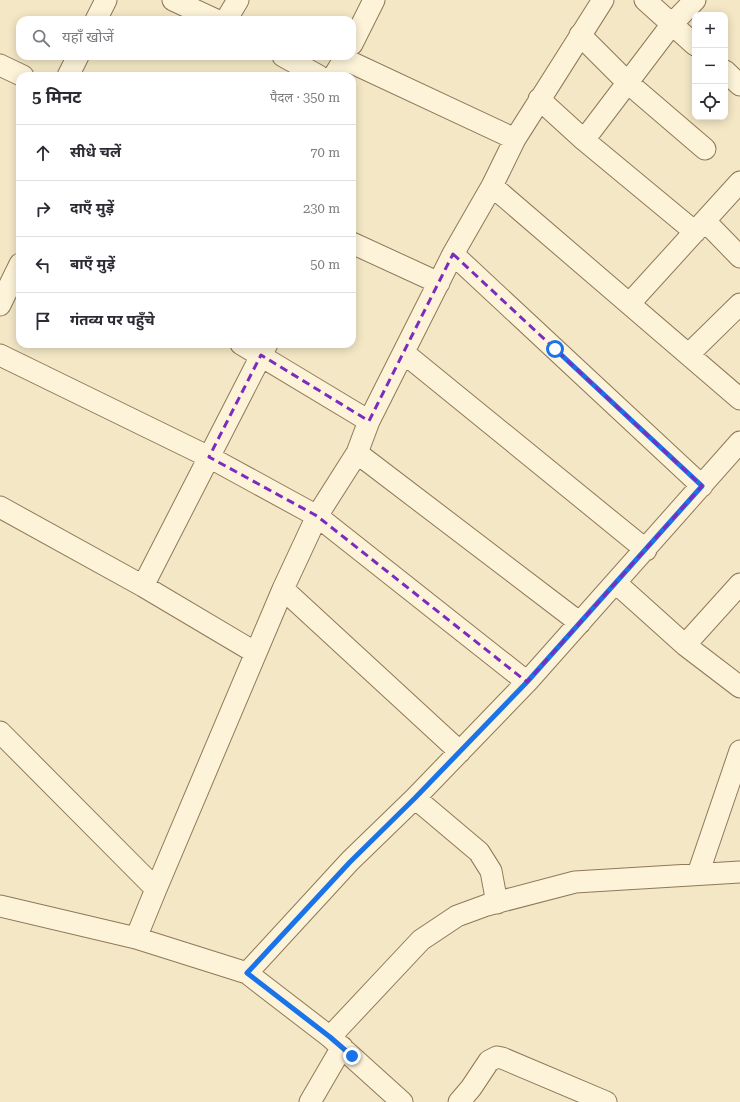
<!DOCTYPE html>
<html lang="hi">
<head>
<meta charset="utf-8">
<style>
	body { margin:0; font-family:"Roboto Serif","Noto Sans Devanagari",serif; background:#f7f7f7; color:#2b2b33 }
	.controls { position:absolute; right:12px; top:12px; display:grid; overflow:hidden; border-radius:8px; box-shadow:0 2px 10px #0003 }
	.controls button { width:36px; height:36px; display:grid; place-items:center; padding:0; border:0; border-bottom:1px solid #e1e1e2; background:#fff; color:#2b2b33; font:20px sans-serif }
	.stop { position:absolute; width:12px; height:12px; margin:-9px; border:3px solid #1a73e8; border-radius:50%; background:#fff }
	.stop.end { background:#1a73e8; border-color:#fff; box-shadow:0 1px 4px #0008 }
	.list { margin:0; padding:0; list-style:none }
	h2 { display:flex; justify-content:space-between; align-items:center; height:52px; margin:0; padding:0 16px; font-size:17px }
	h2 small { font-size:13px; font-weight:400; color:#7c7c81 }
	.list li { display:grid; grid-template-columns:26px 1fr auto; gap:12px; align-items:center; box-sizing:border-box; height:56px; padding:0 16px; border-top:1px solid #e1e1e2 }
	.list b { display:block; font-size:15px; white-space:nowrap }
	.list em { font-size:13px; font-style:normal; color:#7c7c81 }
	.icon { flex:none; width:22px; height:22px; fill:none; stroke:currentColor; stroke-width:2; stroke-linecap:round; stroke-linejoin:round }
	.map { position:relative; flex:none; width:740px; height:1102px; overflow:hidden }
	.search { position:absolute; background:#fff; box-shadow:0 2px 10px #0003; left:16px; top:16px; width:340px; height:44px; display:flex; align-items:center; gap:10px; box-sizing:border-box; padding:0 14px; border-radius:12px; color:#7c7c81; font-size:15px }
	.panel { position:absolute; background:#fff; box-shadow:0 2px 10px #0003; left:16px; top:72px; width:340px; height:276px; border-radius:12px }
	.map>svg:first-child { display:block }
	.lines { fill:none; stroke-linecap:round; stroke-linejoin:round }
	.street-casing { stroke:#907858; stroke-width:23 }
	.street { stroke:#fcf3d9; stroke-width:21 }
	.route { stroke:#1a73e8; stroke-width:5 }
	.marked { fill:none; stroke:#7b2cbf; stroke-width:3; stroke-dasharray:8 5; stroke-linejoin:round }
</style>
</head>
<body>
<div class="map">
<svg width="740" height="1102" viewBox="0 0 740 1102">
	<rect width="100%" height="100%" fill="#f3e7c5"/>
	<g class="lines">
		<defs>
			<path id="street" d="M173,0L216,20
				M645,0L695,45
				M96,20L106,0
				M226,20L238,0
				M580,35L628,83L705,149
				M352,44L374,0
				M283,56L319,76
				M344,59L515,139
				M0,65L23,76
				M725,71L740,85
				M68,76L78,56
				M334,76L346,56
				M539,99L584,140L695,232
				M584,140L672,24L695,0
				M492,186L740,399
				M705,221L740,257
				M352,243L439,283
				M453,254L702,486
				M630,303L740,182
				M0,305L20,264
				M241,344L369,421
				M404,353L646,550
				M689,354L740,304
				M0,355L209,457L317,516L527,682
				M357,453L580,623
				M0,507L143,586L256,653
				M616,583L685,645L740,687
				M143,586L267,344
				M283,589L460,752
				M685,645L740,584
				M0,732L156,889
				M415,798L479,852L491,871L497,903
				M698,874L740,751
				M0,906L136,938L247,973L330,1037L402,1102
				M136,938L156,889L283,589L317,516L357,453L369,421L453,254L492,186L515,139L603,0
				M247,973L350,861L415,798L527,682L740,442
				M330,1037L421,940L457,916L487,905L575,882L740,872
				M310,1102L342,1047
				M459,1102L471,1088L489,1061L497,1057L502,1058L606,1102"/>
		</defs>
		<use href="#street" class="street-casing"/>
		<use href="#street" class="street"/>
	</g>
	<g class="lines">
		<path class="route" d="M352,1056L330,1037L247,973L350,862L415,798L527,682L702,486L555,349"/>
	</g>
	<path class="marked" d="M453,254L702,486L527,682L317,516L209,457L261,355L369,421Z"/>
</svg>
<div class="controls">
<button>+</button>
<button>−</button>
<button><svg class="icon" aria-label="locate" viewBox="0 0 24 24"><circle cx="12" cy="12" r="6"/><path d="M12 2v4M12 18v4M2 12h4M18 12h4"/></svg></button>
</div>
<div class="stop" style="left:555px;top:349px"></div>
<div class="stop end" style="left:352px;top:1056px"></div>
<div class="search"><svg class="icon" aria-label="search" viewBox="0 0 24 24"><circle cx="10" cy="10" r="6"/><path d="M15 15l6 6"/></svg>यहाँ खोजें</div>
<section class="panel">
<h2>5 मिनट<small>पैदल · 350 m</small></h2>
<ul class="list">
<li><svg class="icon" aria-label="ahead" viewBox="0 0 24 24"><path d="M12 20V5M6 11l6-6 6 6"/></svg><div><b>सीधे चलें</b></div><em>70 m</em></li>
<li><svg class="icon" aria-label="right" viewBox="0 0 24 24"><path d="M7 20v-9h11M14 6l5 5-5 5"/></svg><div><b>दाएँ मुड़ें</b></div><em>230 m</em></li>
<li><svg class="icon" aria-label="left" viewBox="0 0 24 24"><path d="M17 20v-9H6M10 6l-5 5 5 5"/></svg><div><b>बाएँ मुड़ें</b></div><em>50 m</em></li>
<li><svg class="icon" aria-label="arrive" viewBox="0 0 24 24"><path d="M6 21V4h12l-3 4 3 4H6"/></svg><div><b>गंतव्य पर पहुँचे</b></div></li>
</ul>
</section>
</div>
</body>
</html>
